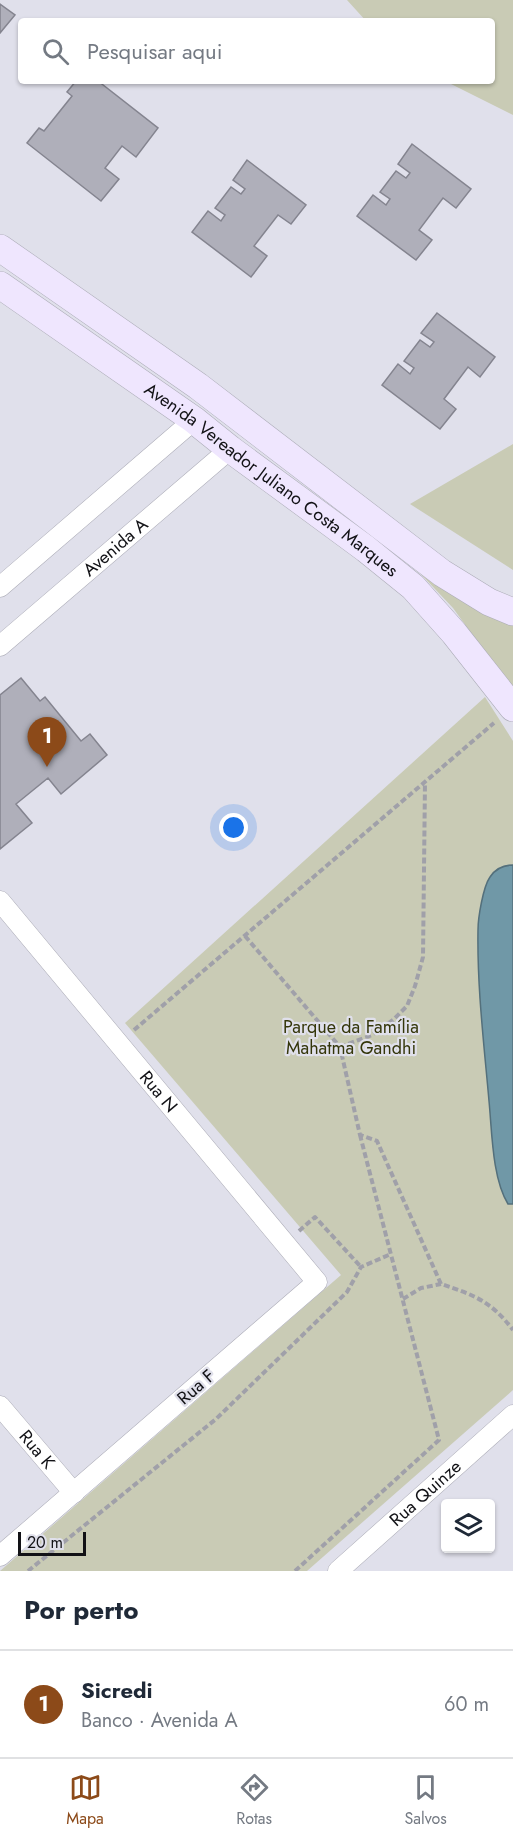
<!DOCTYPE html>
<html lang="pt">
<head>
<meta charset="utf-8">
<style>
	body { margin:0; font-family:Jost,sans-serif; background:#f2f2f3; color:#1f2937 }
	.controls { position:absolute; right:18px; bottom:18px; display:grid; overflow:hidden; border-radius:6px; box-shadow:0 2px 4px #0004 }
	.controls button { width:54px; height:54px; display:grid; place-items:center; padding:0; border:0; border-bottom:2px solid #e0e1e3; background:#fff; color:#1f2937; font:30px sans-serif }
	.scale { position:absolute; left:18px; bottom:15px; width:68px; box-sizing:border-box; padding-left:6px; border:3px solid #121216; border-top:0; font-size:16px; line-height:21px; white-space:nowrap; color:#121216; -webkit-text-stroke:4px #e0e0eb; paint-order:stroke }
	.you { position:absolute; left:234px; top:828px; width:21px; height:21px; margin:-15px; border:4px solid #fff; border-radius:50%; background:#1a73e8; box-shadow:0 0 0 9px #1a73e833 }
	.badge { display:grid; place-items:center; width:39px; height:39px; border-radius:50%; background:#8c4a19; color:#fff; font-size:20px; font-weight:700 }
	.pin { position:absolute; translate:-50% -50px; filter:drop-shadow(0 2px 3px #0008) }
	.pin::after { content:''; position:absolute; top:32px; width:21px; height:18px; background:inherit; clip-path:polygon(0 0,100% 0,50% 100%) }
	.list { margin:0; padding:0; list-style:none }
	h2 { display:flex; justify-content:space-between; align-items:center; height:78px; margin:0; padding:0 24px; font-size:26px }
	h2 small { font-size:20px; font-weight:400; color:#747a83 }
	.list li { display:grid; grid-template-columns:39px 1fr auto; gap:18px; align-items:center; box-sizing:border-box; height:108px; padding:0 24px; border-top:2px solid #e0e1e3 }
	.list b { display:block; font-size:22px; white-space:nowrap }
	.list p { margin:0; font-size:20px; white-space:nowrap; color:#747a83 }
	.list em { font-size:20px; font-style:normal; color:#747a83 }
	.icon { flex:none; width:33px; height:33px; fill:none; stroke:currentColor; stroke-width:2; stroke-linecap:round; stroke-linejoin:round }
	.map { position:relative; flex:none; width:513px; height:1571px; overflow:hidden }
	.search { position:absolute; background:#fff; box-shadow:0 2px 4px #0004; left:18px; right:18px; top:18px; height:66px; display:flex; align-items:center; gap:15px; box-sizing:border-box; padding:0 21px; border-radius:6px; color:#747a83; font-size:22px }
	.sheet { height:186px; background:#fff }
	nav { display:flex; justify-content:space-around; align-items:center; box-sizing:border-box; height:84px; border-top:2px solid #e0e1e3; background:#fff; font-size:16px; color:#747a83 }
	nav a { display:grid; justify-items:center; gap:3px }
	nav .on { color:#8c4a19 }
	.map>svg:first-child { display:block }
	.green { fill:#c9cbb5 }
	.water { fill:#7098a7; stroke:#54707c; stroke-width:1.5 }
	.building { fill:#afafba; stroke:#84848f; stroke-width:1.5 }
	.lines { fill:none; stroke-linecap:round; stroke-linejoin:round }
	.street-casing { stroke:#acacb7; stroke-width:21 }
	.secondary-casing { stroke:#acacb7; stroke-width:28 }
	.path { stroke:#a0a0a9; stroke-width:4; stroke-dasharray:6 3; stroke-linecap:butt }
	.street { stroke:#fff; stroke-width:20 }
	.secondary { stroke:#efe6fe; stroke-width:27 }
	.labels { text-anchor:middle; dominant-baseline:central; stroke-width:4.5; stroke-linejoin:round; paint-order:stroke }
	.street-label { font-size:18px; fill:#121216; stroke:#e0e0eb }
	.park-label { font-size:18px; fill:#34360a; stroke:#e0e0eb }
</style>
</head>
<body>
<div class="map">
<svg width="513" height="1571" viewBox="0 0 513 1571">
	<rect width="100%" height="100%" fill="#e0e0eb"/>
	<path class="green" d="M347,0H513V115L445,81H492V21H366Z
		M513,444V570L410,504Z
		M397,549L513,623V691L453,608Z
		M485,697L513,741V1390L307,1571H0L341,1275L125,1023Z"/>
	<path class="water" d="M513,865V1204H508C492,1178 492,1131 489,1101C484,1044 477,987 478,930C478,918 483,887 490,877C496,868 503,865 513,865Z"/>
	<path class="building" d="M0,4L15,15L0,33Z
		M76,81H98L158,128L136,157L122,146L105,168L119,179L101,201L27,143L39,128L44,131L72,96L67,92Z
		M412,144L471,189L456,208L443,198L419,230L432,240L416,260L357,216L373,195L386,205L390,199L380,192L396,171L406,178L410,173L398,164Z
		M247,160L306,205L291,224L278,215L254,246L267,256L251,277L192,232L208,211L221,221L225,215L215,208L231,187L241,194L245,189L233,180Z
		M437,313L495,357L480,377L468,367L444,399L456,409L440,429L382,385L398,364L410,374L414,368L404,361L420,340L430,347L434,342L421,333Z
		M21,678L40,701L45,697L81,741L90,734L107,755L61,794L48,778L16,804L32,823L0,849V695Z"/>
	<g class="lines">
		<defs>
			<g id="street">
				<path d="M0,587L194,420"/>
				<path id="s1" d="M0,646L230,449"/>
				<path id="s2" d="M0,901L317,1282L0,1556"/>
				<path id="s3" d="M0,1406L74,1493"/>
				<path id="s4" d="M338,1571L513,1415"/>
			</g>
			<g id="secondary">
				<path d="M0,248L198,386L442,573L489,602L513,612"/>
				<path id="s5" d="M0,285L194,420L230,449L366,549L413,587L454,633L513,708"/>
			</g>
		</defs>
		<use href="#street" class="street-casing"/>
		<use href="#secondary" class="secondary-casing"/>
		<path class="path" d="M245,936L340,1047L360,1135L377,1141L441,1284C474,1295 491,1301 513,1330
			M134,1030L494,723
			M340,1047L372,1035L393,1020L407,1006L415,986L423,957L425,782
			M299,1231L315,1217L361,1267
			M403,1299L421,1288L441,1284
			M28,1571L216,1419L347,1292L361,1267L391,1254
			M295,1571L439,1440L360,1135"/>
		<use href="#street" class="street"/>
		<use href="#secondary" class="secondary"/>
	</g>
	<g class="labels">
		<g class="street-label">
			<text stroke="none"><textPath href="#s5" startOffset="334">Avenida Vereador Juliano Costa Marques</textPath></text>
			<text stroke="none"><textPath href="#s1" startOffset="152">Avenida A</textPath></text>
			<text stroke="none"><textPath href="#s2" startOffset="248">Rua N</textPath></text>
			<text transform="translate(196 1387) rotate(-41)">Rua F</text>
			<text stroke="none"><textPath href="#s3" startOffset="57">Rua K</textPath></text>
			<text stroke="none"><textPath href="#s4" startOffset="117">Rua Quinze</textPath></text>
		</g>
		<g class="park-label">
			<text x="351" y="1027">Parque da Família<tspan x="351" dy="21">Mahatma Gandhi</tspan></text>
		</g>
	</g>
</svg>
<div class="controls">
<button><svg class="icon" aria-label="layers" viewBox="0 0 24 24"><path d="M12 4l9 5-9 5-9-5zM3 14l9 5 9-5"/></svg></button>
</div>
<div class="scale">20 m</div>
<div class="you"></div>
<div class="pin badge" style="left:47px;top:767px">1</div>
<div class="search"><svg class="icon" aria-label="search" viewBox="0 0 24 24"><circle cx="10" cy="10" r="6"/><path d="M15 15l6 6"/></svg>Pesquisar aqui</div>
</div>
<section class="sheet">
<h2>Por perto<small></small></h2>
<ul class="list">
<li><span class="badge">1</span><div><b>Sicredi</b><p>Banco · Avenida A</p></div><em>60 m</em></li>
</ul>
</section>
<nav>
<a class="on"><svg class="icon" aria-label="map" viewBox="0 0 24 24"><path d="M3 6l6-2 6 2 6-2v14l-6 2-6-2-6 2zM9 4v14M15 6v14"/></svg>Mapa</a>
<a><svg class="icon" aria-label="directions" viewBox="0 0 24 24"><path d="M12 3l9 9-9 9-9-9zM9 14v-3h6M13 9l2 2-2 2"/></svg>Rotas</a>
<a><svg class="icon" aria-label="saved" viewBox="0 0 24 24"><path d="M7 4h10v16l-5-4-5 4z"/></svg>Salvos</a>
</nav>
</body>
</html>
